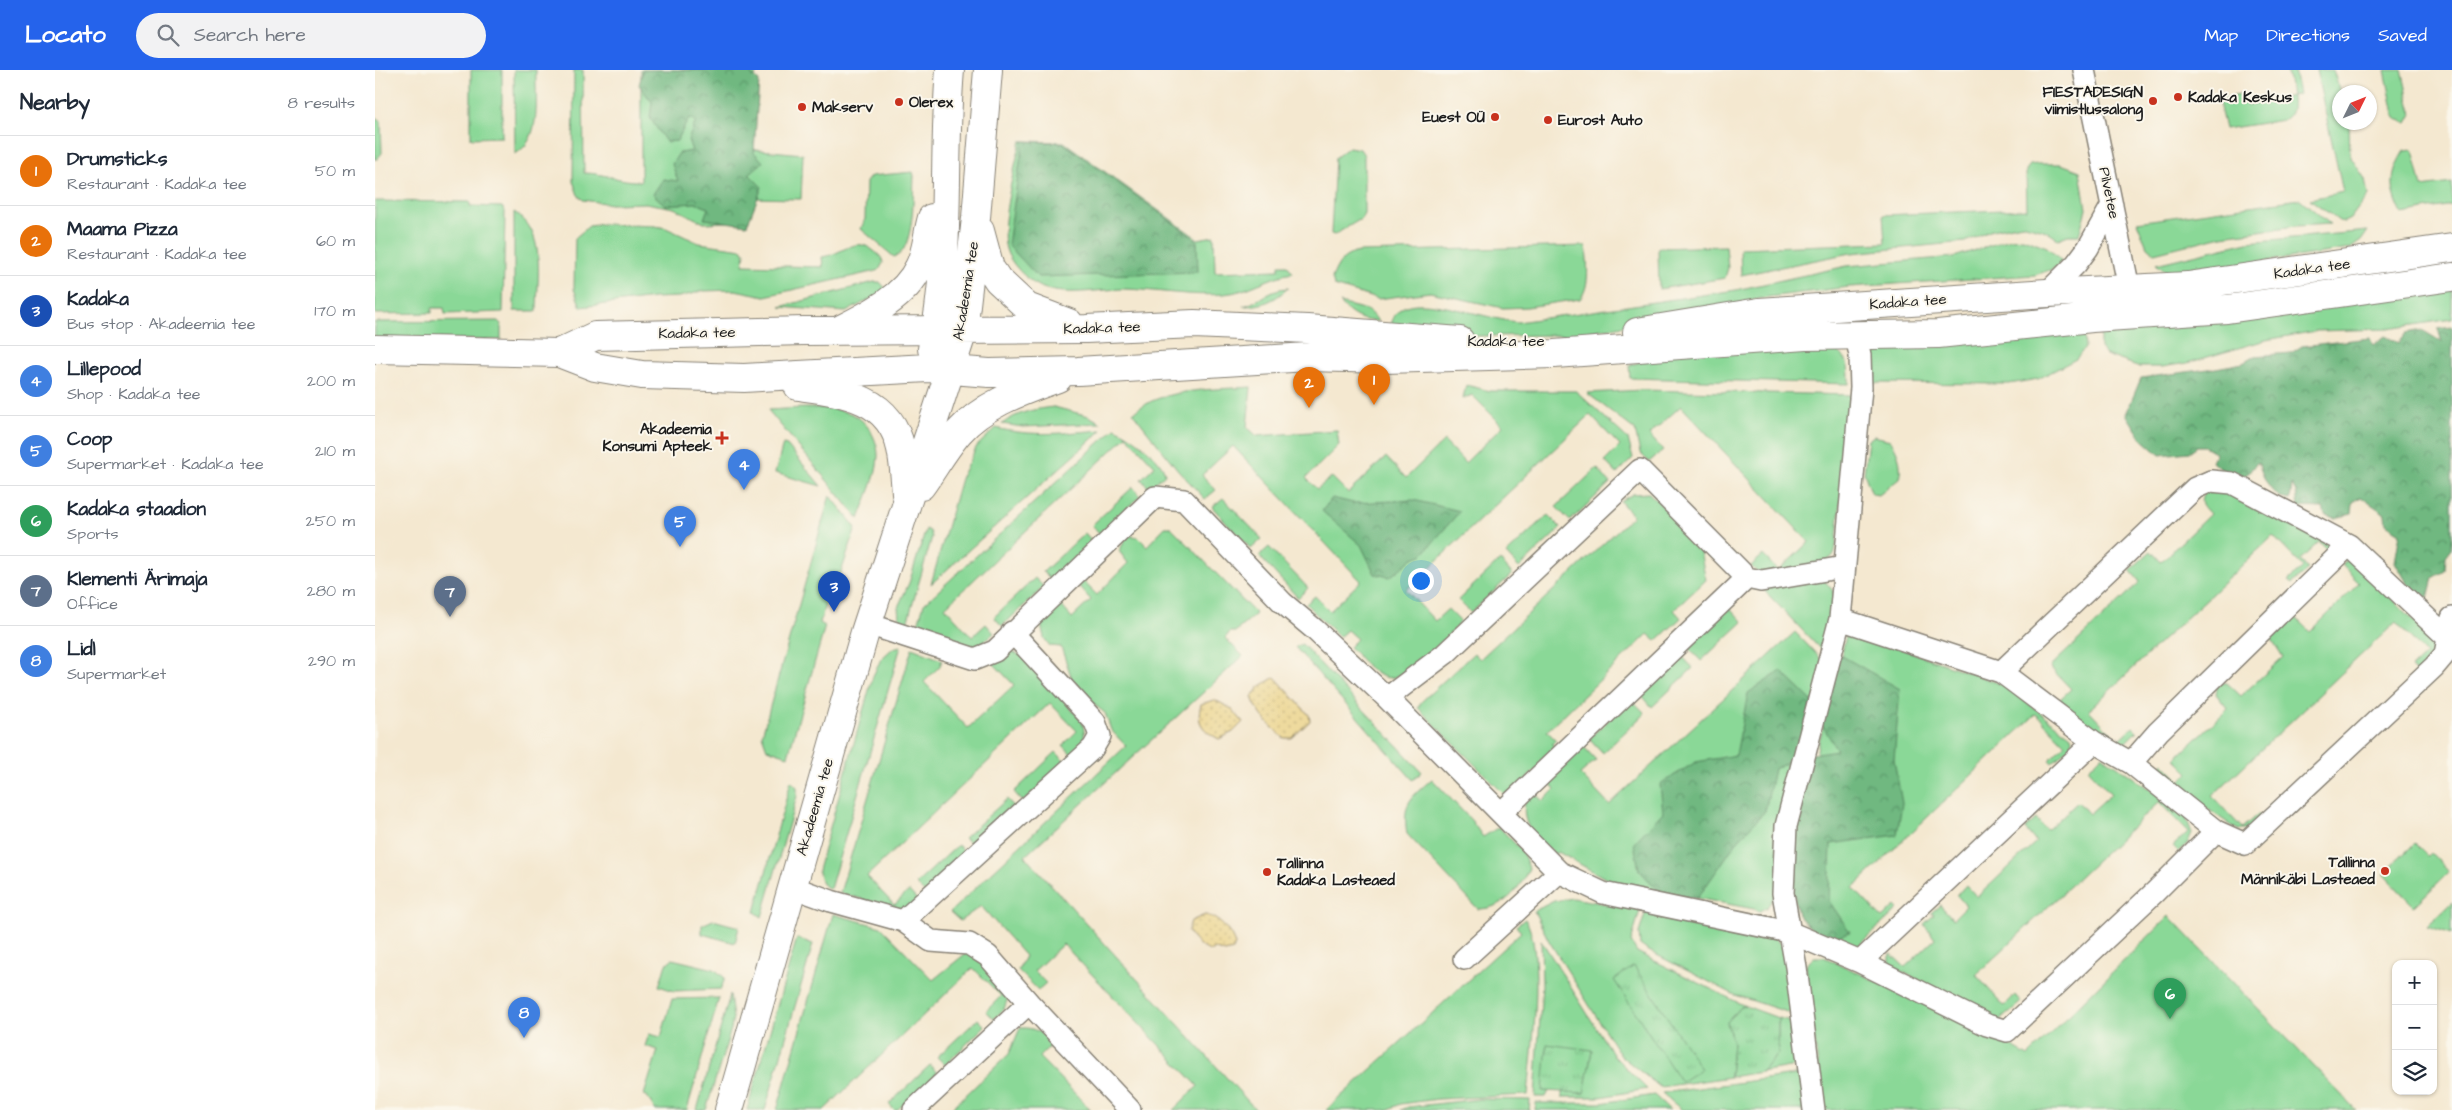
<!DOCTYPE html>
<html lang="en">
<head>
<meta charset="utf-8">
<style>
	body { margin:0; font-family:"Architects Daughter",sans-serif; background:#f2f2f3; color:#1f2937 }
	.controls { position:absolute; right:15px; bottom:15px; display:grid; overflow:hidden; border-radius:10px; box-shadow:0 1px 4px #0004 }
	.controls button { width:45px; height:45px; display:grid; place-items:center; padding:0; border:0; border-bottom:1px solid #e0e1e3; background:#fff; color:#1f2937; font:25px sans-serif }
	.compass { position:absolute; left:1957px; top:15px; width:45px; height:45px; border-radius:50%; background:#fff; box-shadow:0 1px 4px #0004; rotate:47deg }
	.you { position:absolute; left:1045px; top:510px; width:18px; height:18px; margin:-12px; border:4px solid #fff; border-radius:50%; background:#1a73e8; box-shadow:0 0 0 8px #1a73e833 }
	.badge { display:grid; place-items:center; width:32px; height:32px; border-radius:50%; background:#2563eb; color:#fff; font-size:16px; font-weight:700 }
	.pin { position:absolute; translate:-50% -41px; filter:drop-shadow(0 1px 2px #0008) }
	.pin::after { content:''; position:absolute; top:26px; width:18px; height:15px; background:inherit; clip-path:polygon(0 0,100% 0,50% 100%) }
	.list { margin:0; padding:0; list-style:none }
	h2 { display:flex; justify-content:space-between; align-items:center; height:65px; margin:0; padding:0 20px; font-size:21px }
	h2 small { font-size:16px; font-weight:400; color:#747a83 }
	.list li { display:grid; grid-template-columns:32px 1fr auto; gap:15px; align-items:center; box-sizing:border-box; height:70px; padding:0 20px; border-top:1px solid #e0e1e3 }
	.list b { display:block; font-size:19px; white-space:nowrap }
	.list p { margin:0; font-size:16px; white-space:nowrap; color:#747a83 }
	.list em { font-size:16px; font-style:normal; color:#747a83 }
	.icon { flex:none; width:28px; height:28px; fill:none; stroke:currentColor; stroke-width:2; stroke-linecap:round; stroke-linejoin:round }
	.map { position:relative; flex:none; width:2077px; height:1040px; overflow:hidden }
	header { display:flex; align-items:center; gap:30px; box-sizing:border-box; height:70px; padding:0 25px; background:#2563eb; color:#fff }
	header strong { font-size:24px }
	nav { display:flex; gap:28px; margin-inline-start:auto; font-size:18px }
	.search { width:350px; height:45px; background:#f2f2f3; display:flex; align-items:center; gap:12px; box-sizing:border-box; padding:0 18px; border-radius:28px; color:#747a83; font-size:19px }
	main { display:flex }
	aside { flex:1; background:#fff }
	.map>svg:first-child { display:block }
	.grass { fill:#8ad897; stroke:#537a5a }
	.forest { fill:url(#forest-crowns); stroke:#466a4e }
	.sand { fill:url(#sand-dots); stroke:#857b5d }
	.park { fill:url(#park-tufts); stroke:#537a5a }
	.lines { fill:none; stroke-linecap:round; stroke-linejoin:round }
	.minor-casing { stroke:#888276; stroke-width:24 }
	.secondary-casing { stroke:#888276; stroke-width:30 }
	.minor { stroke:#fff; stroke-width:21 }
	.secondary { stroke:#fff; stroke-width:28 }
	.poi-dot { fill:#c8321e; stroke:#fbf7ec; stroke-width:2 }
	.labels { text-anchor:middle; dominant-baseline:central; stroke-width:4; stroke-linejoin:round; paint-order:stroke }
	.poi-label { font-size:15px; font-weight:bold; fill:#1c1c1c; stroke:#fbf7ec; text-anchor:start }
	.street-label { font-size:15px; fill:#1c1c1c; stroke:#fbf7ec }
</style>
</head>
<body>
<header>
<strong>Locato</strong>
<div class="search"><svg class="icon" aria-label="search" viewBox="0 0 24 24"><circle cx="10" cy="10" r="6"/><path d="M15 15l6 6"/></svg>Search here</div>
<nav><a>Map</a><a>Directions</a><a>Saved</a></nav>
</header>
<main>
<aside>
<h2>Nearby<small>8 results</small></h2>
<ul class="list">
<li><span class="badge" style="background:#e8710a">1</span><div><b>Drumsticks</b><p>Restaurant · Kadaka tee</p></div><em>50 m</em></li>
<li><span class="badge" style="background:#e8710a">2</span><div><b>Maama Pizza</b><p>Restaurant · Kadaka tee</p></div><em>60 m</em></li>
<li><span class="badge" style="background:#1a4fb4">3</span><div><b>Kadaka</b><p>Bus stop · Akadeemia tee</p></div><em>170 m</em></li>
<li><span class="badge" style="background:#3f7fe0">4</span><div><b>Lillepood</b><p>Shop · Kadaka tee</p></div><em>200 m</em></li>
<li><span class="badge" style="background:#3f7fe0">5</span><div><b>Coop</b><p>Supermarket · Kadaka tee</p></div><em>210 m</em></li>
<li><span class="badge" style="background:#2e9e5b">6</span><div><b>Kadaka staadion</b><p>Sports</p></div><em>250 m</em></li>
<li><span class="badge" style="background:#5c6f8a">7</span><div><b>Klementi Ärimaja</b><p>Office</p></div><em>280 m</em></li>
<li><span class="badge" style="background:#3f7fe0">8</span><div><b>Lidl</b><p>Supermarket</p></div><em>290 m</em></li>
</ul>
</aside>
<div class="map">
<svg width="2077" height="1040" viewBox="0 0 2077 1040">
	<defs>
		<pattern id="forest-crowns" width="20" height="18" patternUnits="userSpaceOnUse" patternTransform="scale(1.25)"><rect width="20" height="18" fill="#6fb880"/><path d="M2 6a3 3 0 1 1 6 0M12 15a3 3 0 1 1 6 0" fill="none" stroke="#5a9568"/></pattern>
		<pattern id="sand-dots" width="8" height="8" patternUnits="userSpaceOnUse" patternTransform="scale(1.25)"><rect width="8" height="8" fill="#eeda9e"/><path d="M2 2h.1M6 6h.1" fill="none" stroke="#ccba88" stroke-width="1.8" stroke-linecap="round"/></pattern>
		<pattern id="park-tufts" width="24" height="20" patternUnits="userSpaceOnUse" patternTransform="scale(1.25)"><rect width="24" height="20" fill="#8ad897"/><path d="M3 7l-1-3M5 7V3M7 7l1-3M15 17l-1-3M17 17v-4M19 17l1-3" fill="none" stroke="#76b982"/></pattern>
	</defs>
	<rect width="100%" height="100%" fill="#fbf7ec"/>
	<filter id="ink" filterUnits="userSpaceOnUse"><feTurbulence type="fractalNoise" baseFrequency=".02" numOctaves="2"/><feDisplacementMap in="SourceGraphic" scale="10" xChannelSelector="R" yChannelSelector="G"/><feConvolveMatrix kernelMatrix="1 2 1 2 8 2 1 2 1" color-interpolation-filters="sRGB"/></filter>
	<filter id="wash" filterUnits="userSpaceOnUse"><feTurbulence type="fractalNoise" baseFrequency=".0096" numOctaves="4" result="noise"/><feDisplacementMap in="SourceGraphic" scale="20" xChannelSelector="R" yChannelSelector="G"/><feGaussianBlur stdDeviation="1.12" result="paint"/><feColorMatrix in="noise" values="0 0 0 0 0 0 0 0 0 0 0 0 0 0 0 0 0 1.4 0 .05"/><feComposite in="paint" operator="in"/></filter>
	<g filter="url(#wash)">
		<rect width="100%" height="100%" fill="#f4e8d0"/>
		<path class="grass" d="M96,0H127V67L96,68Z
			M139,0H161C160,27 168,69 140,84Z
			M199,0H208L209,103C229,103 246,112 266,111V0H381L374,79L428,84L426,129L376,128L374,151L329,153L299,138L271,133L236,134L208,130L203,125L198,111Z
			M1912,0H1919L1924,24L1917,26C1918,37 1918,44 1908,50L1850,59L1843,29L1870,24L1872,35L1917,26Z
			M1941,0H1958L1965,22L1964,52L1974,53L1975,86L1990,109L1993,125L1975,149L1969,152L1964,151L1935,129L1968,122Z
			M2010,0H2027L2037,44L2032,53L2022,49L2019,44Z
			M0,47L6,51L7,83L2,89H0Z
			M646,71L689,72L823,169L839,166L840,202L904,200V195H912L918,203C894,206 874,222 849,224C816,227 783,220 750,219C723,219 689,228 663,216C652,210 634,192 631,179C624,157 640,95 646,71Z
			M974,77L985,79L989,85V144L986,149L959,165L956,164L960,88Z
			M2038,80L2047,117L2077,113V135L2027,144C2015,119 2014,105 2029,81Z
			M1662,94H1686L1705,101L1711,139L1704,165H1693L1683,169L1671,161L1647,154L1617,160L1590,172L1476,183L1366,205L1365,178L1510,173L1508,145L1652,139L1651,100L1655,95Z
			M538,102L539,106C538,123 540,182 519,187L486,159L490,149L491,112L496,106Z
			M1925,129L1955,154L1921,156L1847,166L1779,183L1772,177L1762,152Z
			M0,131L95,132V136L127,137L130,141L128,242L70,244L69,238H57V243L0,244Z
			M139,142C172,161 162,208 162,241H139Z
			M229,154L280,156L291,158L324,173L367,179L370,184L368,195L448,197L447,187C469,184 480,165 499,181C504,185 507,187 508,193L504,200L497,202L390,226L360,220L328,221L304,227L279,228L206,237L199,219L200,168L214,156Z
			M1993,161L1986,171L1975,179L1797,205L1781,194L1873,172Z
			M1648,168L1672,177L1688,192L1678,199L1660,205L1474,217L1393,227L1286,250L1192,265L1097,266L1016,257C1017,248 1022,239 1031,236C1054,227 1115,250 1143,252L1361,220L1472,196L1579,187L1635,169Z
			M1211,176C1212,193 1216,215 1205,229L1152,237L1128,238L1055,222L1003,229L959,216L957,208C963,193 968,185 984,182Z
			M1351,176L1353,198L1350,208L1284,219L1283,178Z
			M499,212H505L512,220L471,242L405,237Z
			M2077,216V249L2013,259L1941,261L1891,270L1812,293L1787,297H1765L1731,285L1725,278V263L1896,245Z
			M913,218C899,231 887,236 868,236C888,231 891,219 913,218Z
			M965,233L992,240L1004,251C988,252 976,246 965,233Z
			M123,251L126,254V270L0,268V252Z
			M1709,264L1710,278L1701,289L1663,309L1634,314L1496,313L1499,281L1503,277L1522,271Z
			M1454,276C1473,286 1474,293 1474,314L1255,308L1254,295L1305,282Z
			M1091,315L1115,321H1201L1253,369L1258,388L1242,404L1230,391L1245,376L1215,345L1031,520L1060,551L1073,539L1086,552C1071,566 1030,615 1009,607C996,603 984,586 974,577L982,569L972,560L964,567L931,534L940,526L955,541L986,511L858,376L827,405L841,420L830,429L803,400L758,343C787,317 840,320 876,317L872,357L882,366L962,360L964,375L931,408L942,419L957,407L973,423L1011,387L1031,408L1069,371L1090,393L1128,356L1097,325L1088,329Z
			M1267,320L1475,325L1462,469C1461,473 1461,480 1459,484C1453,497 1406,502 1391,505L1383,503L1376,496L1388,485L1403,501L1434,472L1306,336L1274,365L1288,380L1274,392L1265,383L1260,360L1212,323Z
			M679,337L714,346L726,353L648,357L627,354C643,342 659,339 679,337Z
			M393,340C418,339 447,335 471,342C489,346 503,367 503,386C502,407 491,429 484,449Z
			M621,358C656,367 692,363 727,360L556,514L587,405L602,376Z
			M740,358C754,363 788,389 790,404L774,418L766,409L780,396L752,366L570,537L597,567L611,554L619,563L606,574V578L576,573L541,561L549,534Z
			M1499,366L1515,370C1524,382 1526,393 1525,408L1504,425L1497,424L1489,403L1493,370Z
			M408,374L412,375L446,416L400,403Z
			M1222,398L1235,413L1195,451L1181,437Z
			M758,417L765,426L725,464L717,455Z
			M1850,417L1957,475L1955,482L1944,472L1925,490L1933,499L1917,514L1913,511L1928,497L1898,466L1714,640L1743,671L1758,657L1762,661L1746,677L1696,643L1685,629L1696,619L1675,597L1765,512L1755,500L1776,481L1786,492L1835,444C1828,436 1823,433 1829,422Z
			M1274,423L1304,452L1325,481L1331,510L1299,540L1306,548L1281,571L1273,564L1172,661L1181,670L1177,674L1183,680L1138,721L1129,724L1043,638L1046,632L1099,583L1105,589L1258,446L1245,431L1258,424Z
			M455,425L481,458L461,517L455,516L445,553L450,556L413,686L392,679L387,665Z
			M848,428L887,469L876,479L837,437Z
			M1173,445L1186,458L1144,498L1131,484Z
			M790,457H796L881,544L860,562H855L850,568L868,586L650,786L881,1040H798L823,1016L688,874L659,901L671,913L663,920L643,900L650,886L606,836L585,851L575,842L751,676L736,660L730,643L721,636L697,609L686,577L675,576L669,568L665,549L684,533L697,548L716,530L701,513L706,509L722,525L753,493L744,481L753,465L763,467L772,476Z
			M551,459L555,461L557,467L531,557L524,548L523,537L534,513Z
			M710,463L717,471L676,510L668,502Z
			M894,477L933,518L923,528L884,486Z
			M1976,486L2057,569L2062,580L2043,605L2036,598L2051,584L2021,552L1837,726L1867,758L1883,744L1889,750L1874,760H1863L1791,710L1786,695L1788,693L1805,711L1814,703L1800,689L1853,639L1841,624L1842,617L1847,613H1852L1866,626L1908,587L1896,568L1916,548H1921L1935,562L1984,513L1967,495Z
			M1125,490L1137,504L1096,543L1083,530Z
			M660,508L669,517L627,556L619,547Z
			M1449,510L1458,521L1459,529L1448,582L1386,517Z
			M1354,537L1368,552L1326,591L1312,576Z
			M1420,562L1447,590L1400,826L1392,837L1383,842L1379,839L1237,812L1183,782L1180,784C1161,767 1146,759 1150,731L1158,722L1168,731L1180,719L1170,709L1207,675L1221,690L1205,704L1234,735Z
			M1487,565L1629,615L1696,666L1697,670L1694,678L1677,693L1674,690L1690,674L1661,644L1478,818L1507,848L1520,836L1523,839L1478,881L1436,859L1423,845L1415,786L1471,566Z
			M927,574L1047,702L1038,710L920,577Z
			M526,576L455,819L447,814L443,800L498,606L506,589L518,578Z
			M537,578L567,590L565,596L549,612L593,658L639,615L618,593L634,581L648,586L707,651C712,668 709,674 698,686L688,675L702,661L675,633L492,806L519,835L534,821L543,831L530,841L465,823Z
			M1304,583L1318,598L1277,637L1263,621Z
			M1256,629L1270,643L1228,683L1214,668Z
			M681,682L691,692L648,732L639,722Z
			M1727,685L1810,745L1817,763L1812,774L1804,782L1798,776L1813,762L1784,732L1601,905L1629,936L1640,925L1646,932L1623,952L1515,895V883L1530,897L1560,869L1549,854L1559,845L1556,843L1565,835L1578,849L1591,836L1582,825L1591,815L1602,827L1661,772L1650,759L1661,749L1672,760L1703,732L1714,744L1736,724L1713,699Z
			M1057,709L1096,750L1108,767L1124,757L1147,781L1154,798C1144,820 1129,839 1103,839L1032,764C1027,733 1035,728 1057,709Z
			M416,711L422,717V726L387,847L380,842Z
			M632,729L641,739L600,777L589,768Z
			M2040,773L2053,786L2056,783L2074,802L2039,836L2008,804Z
			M583,775L592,785L551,824L541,814Z
			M1198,828L1265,840L1256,872L1262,882L1368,935L1352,952L1358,973L1355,1007L1285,1017L1246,986L1174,871L1159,841L1179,831Z
			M2077,832V864L2052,856Z
			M1271,841L1396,864L1410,879L1421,945L1360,925L1272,880L1265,875L1264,863Z
			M458,844L506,857L558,910L590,884L597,883L634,925L629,939L619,949L611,941L626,926L598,898L449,1040H402Z
			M1794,846L1981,1040H1448L1431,895L1439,887H1449L1611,962L1653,986Z
			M1150,849C1171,880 1156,985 1153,1025L1063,1029L1026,1034L1012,1040H951L1146,862L1141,856Z
			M338,850L364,857L360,873L327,864V855Z
			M422,868L438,874L390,1040H372Z
			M1166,870L1239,986L1272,1019L1225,1027H1187V1022L1209,1023L1217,980L1168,1021H1174L1171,1027H1160L1167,915Z
			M297,889L339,899L350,908L346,919L299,921L284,916L291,894Z
			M355,925L358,948L356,959L331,1040H322Z
			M344,928L312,1040H280L272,1026L269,1025L283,980L270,976L274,964L286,967L297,929Z
			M1403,948L1421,952L1426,995L1386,1002L1403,984Z
			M603,949L610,956L570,995L562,987Z
			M645,958C660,957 668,963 677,974L664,987L716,1040H575L634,984Z
			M555,995L562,1003L522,1040H519L514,1034Z
			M1427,1004L1432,1040H1307L1287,1023Z
			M1279,1025L1295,1040H1160L1161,1033H1226Z
			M1105,1029L1155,1030L1154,1040H1026L1033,1037Z"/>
		<path class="forest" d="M268,0H371L384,11L379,82L388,92L374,104L387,117L372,155L329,149L333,138L321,133L290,135L278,124L288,109L303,111L297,94L304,83L317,81L313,70L321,51L314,48L302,71L291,72L275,48L277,32L264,15Z
			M648,71L688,73L822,170L823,202L663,207L633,175Z
			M2077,257V478L2071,486L2070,501L2058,508L2053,528L2035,518L2020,492L2025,463L2011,454L2010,444L1986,427L1978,432L1977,444L1960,448L1950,445L1948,438L1923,437L1921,422L1917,414L1915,430C1895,427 1889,409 1883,392L1869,407L1852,404L1837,392L1841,383L1829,376H1822L1814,382L1785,385L1767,369L1751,344L1766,308L1841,298L1868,293L1880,286L1916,283L1927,276L1994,268L1999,275L2010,266L2024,273L2032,263L2047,260L2067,272L2063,259Z
			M957,428L978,433L1038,430L1085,441L1047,485L1038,488L1015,507L1000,504L986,475L947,441Z
			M1460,582L1525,619L1519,690L1527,733L1522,765L1456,774L1454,831L1475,862L1454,869L1436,859L1423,845L1417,818L1415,786L1436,684L1462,680L1445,651Z
			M1406,601L1437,631L1421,689L1399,699L1390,741L1361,773L1322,829L1285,822L1264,800L1259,773L1288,742L1285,714L1321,692L1361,685L1373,623Z"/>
		<path class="sand" d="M900,607L934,645L935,651L917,668H909C895,656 883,644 877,627L884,617Z
			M840,630L857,639L868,652L858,662L844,669C827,660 821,653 826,634Z
			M830,845C843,847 857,862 860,875L858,880L850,882L841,879L835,881C825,877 818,870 813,861L816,851Z"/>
		<path class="park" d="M1259,896L1326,999L1306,1012L1239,910Z
			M1368,935L1403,948V984L1386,1002L1355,1007L1358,973L1352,952Z
			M1172,974L1217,980L1209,1023L1168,1021Z"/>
	</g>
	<g filter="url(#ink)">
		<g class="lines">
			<defs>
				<path id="minor" d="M1709,0L1757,233
					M1672,223L1701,194L1713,178L1737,135
					M1465,549L1626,602L1719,672L1756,693L1841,761L1870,774L2059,597L2070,584L2077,548
					M493,554L600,589L620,581L780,427L809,430L908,533L939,559L1012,628L1184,802L1228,823L1414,862L1485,892L1719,672
					M1626,602L1820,418L1836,411L1857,413L1974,475L2072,567
					M1012,628L1070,584L1265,400L1372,508L1386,511L1469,497
					M1756,693L1783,662L1974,475
					M1126,743L1372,508
					M417,817L456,831L528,851L556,871L594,874L613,886L654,933L755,1040
					M528,851L718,678L725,666L720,652L637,562
					M1089,889L1184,802
					M1485,892L1612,955L1632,961L1780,822L1841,761
					M539,1040L654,933
					M1439,1040L1421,897L1408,823L1411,756L1465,549L1486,318L1485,285L1481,266"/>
				<path id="secondary" d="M605,161L615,198L623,210L652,237L694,253
					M466,259C493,246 531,226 544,197C552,182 552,164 557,148
					M1262,262L1384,242L1672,223L1813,216L2077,178
					M0,279L184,283L220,297L267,305L369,308L553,298L614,303L703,301L933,287L1010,289L1179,284L1430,266L1563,264L1717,248L1852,239L2077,207
					M557,279C577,189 567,92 575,0
					M184,283L220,266L429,261L711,259L819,254L932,259L1085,271
					M423,316C466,322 515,326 526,379C529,393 530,409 531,424
					M546,416C559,398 570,378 584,362C610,333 648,321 683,308
					M354,1040L490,562L588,261L601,148L613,0"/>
			</defs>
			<use href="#minor" class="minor-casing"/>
			<use href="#secondary" class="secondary-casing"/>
			<use href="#minor" class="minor"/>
			<use href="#secondary" class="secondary"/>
		</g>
	</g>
	<g class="poi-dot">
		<circle cx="1803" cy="27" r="5"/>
		<circle cx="1778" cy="31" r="5"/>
		<circle cx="524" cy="32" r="5"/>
		<circle cx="427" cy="37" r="5"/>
		<circle cx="1120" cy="47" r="5"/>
		<circle cx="1173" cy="50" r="5"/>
		<path d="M344.5 360.5h5v5h5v5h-5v5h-5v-5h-5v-5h5z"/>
		<circle cx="2010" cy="801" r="5"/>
		<circle cx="892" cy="802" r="5"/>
	</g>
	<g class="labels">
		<g class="poi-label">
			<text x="1768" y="22" text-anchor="end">FIESTADESIGN<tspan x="1768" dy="17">viimistlussalong</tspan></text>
			<text x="1813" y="27">Kadaka Keskus</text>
			<text x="534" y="32">Olerex</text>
			<text x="437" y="37">Makserv</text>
			<text x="1110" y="47" text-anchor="end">Euest OÜ</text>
			<text x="1183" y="50">Eurost Auto</text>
			<text x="337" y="359" text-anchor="end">Akadeemia<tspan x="337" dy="17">Konsumi Apteek</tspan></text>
			<text x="2000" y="792" text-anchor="end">Tallinna<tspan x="2000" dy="17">Männikäbi Lasteaed</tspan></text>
			<text x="902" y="793">Tallinna<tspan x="902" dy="17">Kadaka Lasteaed</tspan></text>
		</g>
		<g class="street-label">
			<text transform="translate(1734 123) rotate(78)">Pilvetee</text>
			<text transform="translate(1937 199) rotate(-8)">Kadaka tee</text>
			<text transform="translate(591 221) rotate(-81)">Akadeemia tee</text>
			<text transform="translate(1533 232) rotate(-4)">Kadaka tee</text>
			<text transform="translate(727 258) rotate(-2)">Kadaka tee</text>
			<text transform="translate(322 263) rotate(-1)">Kadaka tee</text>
			<text x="1131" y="271">Kadaka tee</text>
			<text transform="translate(440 737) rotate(-74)">Akadeemia tee</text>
		</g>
	</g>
</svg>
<div class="controls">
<button>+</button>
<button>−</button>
<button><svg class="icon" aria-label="layers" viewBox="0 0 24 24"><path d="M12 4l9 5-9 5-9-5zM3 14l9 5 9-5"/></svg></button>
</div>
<svg class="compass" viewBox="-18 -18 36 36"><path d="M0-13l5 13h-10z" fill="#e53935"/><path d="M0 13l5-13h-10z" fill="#747a83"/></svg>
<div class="you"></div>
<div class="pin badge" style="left:999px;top:335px;background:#e8710a">1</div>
<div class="pin badge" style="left:934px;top:338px;background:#e8710a">2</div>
<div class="pin badge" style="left:459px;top:542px;background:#1a4fb4">3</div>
<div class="pin badge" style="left:369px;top:420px;background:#3f7fe0">4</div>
<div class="pin badge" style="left:305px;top:477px;background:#3f7fe0">5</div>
<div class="pin badge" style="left:1795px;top:949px;background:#2e9e5b">6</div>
<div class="pin badge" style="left:75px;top:547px;background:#5c6f8a">7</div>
<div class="pin badge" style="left:149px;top:968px;background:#3f7fe0">8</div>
</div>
</main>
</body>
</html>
